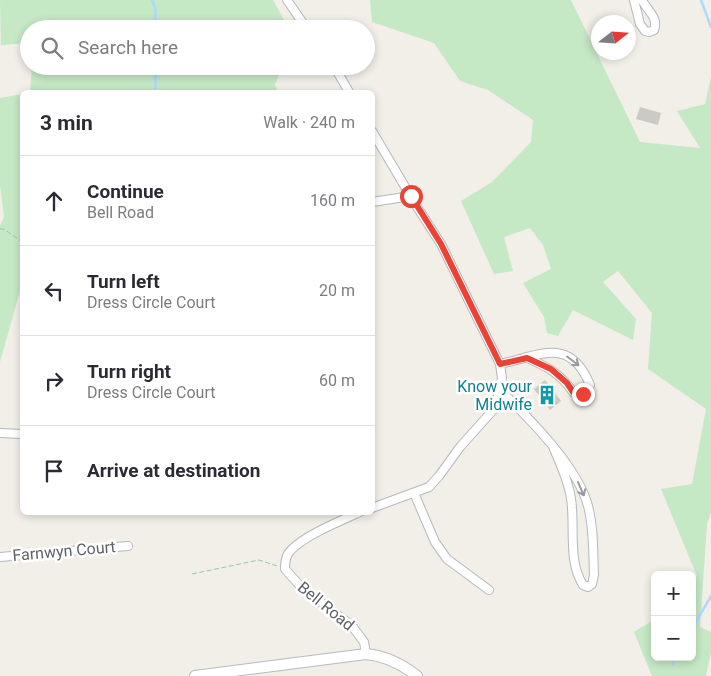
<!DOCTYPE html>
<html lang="en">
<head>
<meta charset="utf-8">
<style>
	body { margin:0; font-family:Roboto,sans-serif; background:#f2f2f3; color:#2b2b33 }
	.controls { position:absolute; right:15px; bottom:15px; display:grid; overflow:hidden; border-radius:8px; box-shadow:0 2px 8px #0003 }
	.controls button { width:45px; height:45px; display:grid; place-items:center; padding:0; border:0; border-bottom:1px solid #e1e1e2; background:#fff; color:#2b2b33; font:25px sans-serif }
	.compass { position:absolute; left:591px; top:15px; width:45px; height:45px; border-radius:50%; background:#fff; box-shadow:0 2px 8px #0003; rotate:73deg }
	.stop { position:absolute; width:15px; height:15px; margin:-11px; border:4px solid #ea4335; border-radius:50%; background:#fff }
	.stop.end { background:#ea4335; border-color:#fff; box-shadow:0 1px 5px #0008 }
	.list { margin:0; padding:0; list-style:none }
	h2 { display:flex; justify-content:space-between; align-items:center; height:65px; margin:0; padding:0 20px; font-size:21px }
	h2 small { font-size:16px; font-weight:400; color:#7c7c81 }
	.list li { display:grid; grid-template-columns:32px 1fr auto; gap:15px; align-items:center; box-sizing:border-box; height:90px; padding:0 20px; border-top:1px solid #e1e1e2 }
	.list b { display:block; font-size:19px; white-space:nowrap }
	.list p { margin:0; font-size:16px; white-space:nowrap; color:#7c7c81 }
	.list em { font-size:16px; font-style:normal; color:#7c7c81 }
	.icon { flex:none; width:28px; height:28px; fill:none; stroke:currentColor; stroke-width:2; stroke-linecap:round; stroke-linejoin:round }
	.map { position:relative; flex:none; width:711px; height:676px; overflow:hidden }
	.search { position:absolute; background:#fff; box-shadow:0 2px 8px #0003; left:20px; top:20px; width:355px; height:55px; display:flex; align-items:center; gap:12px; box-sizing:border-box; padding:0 18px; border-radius:28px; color:#7c7c81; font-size:19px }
	.panel { position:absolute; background:#fff; box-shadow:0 2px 8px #0003; left:20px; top:90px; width:355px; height:425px; border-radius:8px }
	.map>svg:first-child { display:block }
	.green { fill:#c5e8c5 }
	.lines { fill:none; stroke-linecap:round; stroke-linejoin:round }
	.stream { stroke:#aadaff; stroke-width:2.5 }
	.building { fill:#cccac5 }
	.minor-casing { stroke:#b5b8bc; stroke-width:10 }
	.secondary-casing { stroke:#b6babf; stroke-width:12 }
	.path { stroke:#9cc7a9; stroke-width:1; stroke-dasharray:5 2.5; stroke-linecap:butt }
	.minor { stroke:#fff; stroke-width:8 }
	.secondary { stroke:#fff; stroke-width:10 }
	.oneway { stroke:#979a9d }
	.route { stroke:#ea4335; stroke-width:6 }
	.labels { text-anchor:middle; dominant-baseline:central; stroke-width:5; stroke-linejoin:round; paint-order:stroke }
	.culture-label { font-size:16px; fill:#0d838f; stroke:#fff; text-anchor:end }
	.street-label { font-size:16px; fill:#5f6368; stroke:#fff }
</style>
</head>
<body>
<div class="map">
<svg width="711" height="676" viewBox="0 0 711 676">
	<rect width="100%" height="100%" fill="#f1efe8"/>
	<path class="green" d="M0,0H273L289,29H29V43L1,45Z
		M370,0H571L640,142L700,148L677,111L705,104L711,77V512L707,524L700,627L711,632V652L706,676H652L634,632L655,619V657H692V577L697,576L661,489L692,484L706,409L648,369L652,313L618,271L603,282L636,319L633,340L573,310L558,336L547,333L544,317L523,283L551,269L543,245L530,228L504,237L513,271L494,274L461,201L492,182L531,142L533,120L488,90L460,81L434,43L372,22Z
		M32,66H282L275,85L278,92H30Z
		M22,94V284L0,362V226L4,217L0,185V98Z"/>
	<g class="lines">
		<path class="stream" d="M152,0L155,7L156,29
			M701,0L711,27
			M155,92L156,66
			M692,629L711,596
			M673,664L675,657"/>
	</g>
	<path class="building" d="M640,107L661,113L658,125L636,119Z
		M545,380L561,401L550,410L534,389Z"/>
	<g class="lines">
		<defs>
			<path id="minor" d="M287,0L307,29
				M634,0L640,24L645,31L649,32L654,30C659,18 647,10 642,0
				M334,66L349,92
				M372,131L417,207L441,244L500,364L502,378L500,390L494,409L460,447L439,476L429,487L372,508
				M372,202L411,196
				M500,364C539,356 570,335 590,385L583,394L573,392C561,374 546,366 527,358
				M500,390C529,418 578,467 588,506C594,528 593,553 594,575L592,584L588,587L583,585C569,563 574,533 572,508C571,487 562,468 554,449
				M0,433L22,434
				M414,493L435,542L447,559L489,590
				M360,512C342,520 298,538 288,554C285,559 285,564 285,569L302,588L352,626L364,642L366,654
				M0,557L128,546"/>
			<path id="secondary" d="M195,676L366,654C386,656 402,664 417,676"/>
		</defs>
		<use href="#minor" class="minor-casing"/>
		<use href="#secondary" class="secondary-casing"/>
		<path class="path" d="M0,229H4L22,242
			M192,574L259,560L277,566"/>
		<use href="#minor" class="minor"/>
		<use href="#secondary" class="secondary"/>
	</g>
	<defs><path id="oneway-shaft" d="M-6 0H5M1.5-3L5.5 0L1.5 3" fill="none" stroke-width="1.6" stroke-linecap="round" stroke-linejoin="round" transform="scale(1.25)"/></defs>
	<g class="oneway">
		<use href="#oneway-shaft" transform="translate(573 361) rotate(37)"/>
		<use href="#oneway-shaft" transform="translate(581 489) rotate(66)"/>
	</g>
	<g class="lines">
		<path class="route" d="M411,196L441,244L500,364L527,358L551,369L567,383L573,392L583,394"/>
	</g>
	<defs>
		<symbol id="building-bare" viewBox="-9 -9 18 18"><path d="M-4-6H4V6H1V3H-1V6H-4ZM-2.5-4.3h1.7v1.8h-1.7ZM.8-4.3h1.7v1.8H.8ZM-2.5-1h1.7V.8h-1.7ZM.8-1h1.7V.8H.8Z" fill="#0f9aa8" stroke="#fff" stroke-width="2.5" paint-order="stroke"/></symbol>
	</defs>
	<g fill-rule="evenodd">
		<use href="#building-bare" x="533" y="381" width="28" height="28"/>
	</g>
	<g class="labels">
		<g class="culture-label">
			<text x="532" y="386">Know your<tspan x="532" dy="18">Midwife</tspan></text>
		</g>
		<g class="street-label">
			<text transform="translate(64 551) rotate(-5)">Farnwyn Court</text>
			<text transform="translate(326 606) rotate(39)">Bell Road</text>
		</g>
	</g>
</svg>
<div class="controls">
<button>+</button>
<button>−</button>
</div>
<svg class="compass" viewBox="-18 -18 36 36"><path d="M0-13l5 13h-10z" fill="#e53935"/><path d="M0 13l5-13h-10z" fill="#7c7c81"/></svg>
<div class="stop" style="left:411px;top:196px"></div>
<div class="stop end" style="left:583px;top:394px"></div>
<div class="search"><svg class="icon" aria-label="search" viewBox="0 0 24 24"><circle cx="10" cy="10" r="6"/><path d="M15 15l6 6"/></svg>Search here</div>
<section class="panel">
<h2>3 min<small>Walk · 240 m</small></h2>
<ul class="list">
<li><svg class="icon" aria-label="ahead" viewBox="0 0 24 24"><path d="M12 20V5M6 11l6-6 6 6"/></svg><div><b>Continue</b><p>Bell Road</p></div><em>160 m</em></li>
<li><svg class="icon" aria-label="left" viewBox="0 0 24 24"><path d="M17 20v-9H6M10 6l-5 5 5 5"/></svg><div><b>Turn left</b><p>Dress Circle Court</p></div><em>20 m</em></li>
<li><svg class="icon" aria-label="right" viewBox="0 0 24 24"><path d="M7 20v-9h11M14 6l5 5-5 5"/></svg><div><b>Turn right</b><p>Dress Circle Court</p></div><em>60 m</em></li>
<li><svg class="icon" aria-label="arrive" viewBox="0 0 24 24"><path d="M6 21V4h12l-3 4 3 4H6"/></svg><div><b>Arrive at destination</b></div></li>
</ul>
</section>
</div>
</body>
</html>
